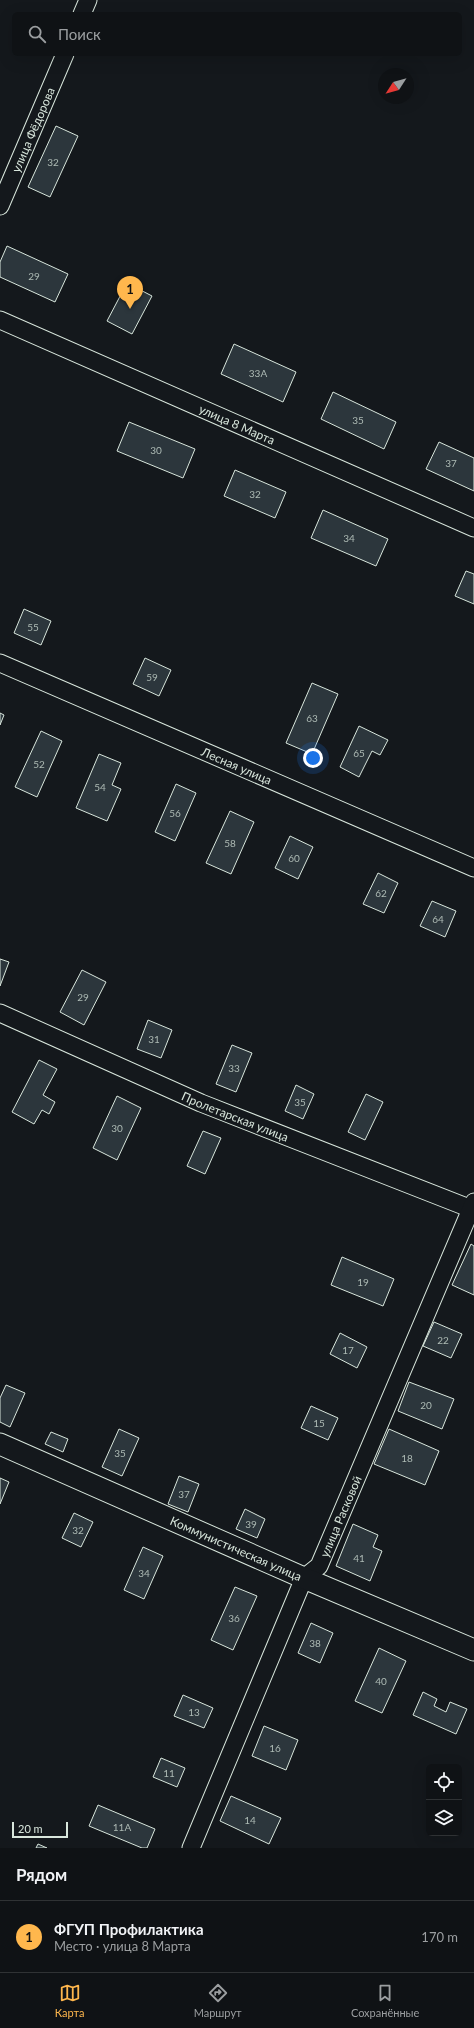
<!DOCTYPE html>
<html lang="ru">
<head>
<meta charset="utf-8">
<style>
	body { margin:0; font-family:Lato,sans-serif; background:#181b1e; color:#f1f3f6 }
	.controls { position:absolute; right:12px; bottom:12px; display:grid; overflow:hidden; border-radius:6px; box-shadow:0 4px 16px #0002 }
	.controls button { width:36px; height:36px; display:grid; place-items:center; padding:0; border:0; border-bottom:1px solid #2f3234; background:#0f1215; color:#f1f3f6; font:20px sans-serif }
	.compass { position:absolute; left:378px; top:68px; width:36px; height:36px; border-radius:50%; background:#0f1215; box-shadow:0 4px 16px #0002; rotate:234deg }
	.scale { position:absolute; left:12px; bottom:10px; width:56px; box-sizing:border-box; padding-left:4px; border:2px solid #d8e6dc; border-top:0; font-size:11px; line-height:14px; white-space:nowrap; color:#d8e6dc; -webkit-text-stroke:3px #14181c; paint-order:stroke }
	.you { position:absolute; left:313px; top:758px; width:14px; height:14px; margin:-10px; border:3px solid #fff; border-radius:50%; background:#1a73e8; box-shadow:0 0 0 6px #1a73e833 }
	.badge { display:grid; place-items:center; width:26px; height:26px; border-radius:50%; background:#ffb74d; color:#111; font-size:13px; font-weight:700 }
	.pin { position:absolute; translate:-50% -33px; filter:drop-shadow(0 1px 2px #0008) }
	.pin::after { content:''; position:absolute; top:21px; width:14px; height:12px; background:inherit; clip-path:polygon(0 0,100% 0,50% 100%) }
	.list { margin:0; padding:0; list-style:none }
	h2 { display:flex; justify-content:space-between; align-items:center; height:52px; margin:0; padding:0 16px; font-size:17px }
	h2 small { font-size:13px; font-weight:400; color:#9b9ea0 }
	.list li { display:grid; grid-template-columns:26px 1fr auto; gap:12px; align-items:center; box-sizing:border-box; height:72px; padding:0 16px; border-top:1px solid #2f3234 }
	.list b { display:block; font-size:15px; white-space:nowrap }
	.list p { margin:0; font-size:13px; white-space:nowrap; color:#9b9ea0 }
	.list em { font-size:13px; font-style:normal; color:#9b9ea0 }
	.icon { flex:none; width:22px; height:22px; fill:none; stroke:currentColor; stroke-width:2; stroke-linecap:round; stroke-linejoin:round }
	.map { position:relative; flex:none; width:474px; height:1848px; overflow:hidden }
	.search { position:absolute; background:#0f1215; box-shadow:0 4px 16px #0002; left:12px; right:12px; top:12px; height:44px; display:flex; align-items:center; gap:10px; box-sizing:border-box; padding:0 14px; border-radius:6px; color:#9b9ea0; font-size:15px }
	.sheet { height:124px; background:#0f1215 }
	nav { display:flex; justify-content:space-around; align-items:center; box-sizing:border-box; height:56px; border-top:1px solid #2f3234; background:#0f1215; font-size:11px; color:#9b9ea0 }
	nav a { display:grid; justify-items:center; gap:2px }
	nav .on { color:#ffb74d }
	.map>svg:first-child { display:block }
	.building { fill:#2c363c; stroke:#d8e6dc }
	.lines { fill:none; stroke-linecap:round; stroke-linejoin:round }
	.minor-casing { stroke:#d8e6dc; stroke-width:19 }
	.tertiary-casing { stroke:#d8e6dc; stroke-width:23 }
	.minor { stroke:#14181c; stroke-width:17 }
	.tertiary { stroke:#14181c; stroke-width:21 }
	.labels { text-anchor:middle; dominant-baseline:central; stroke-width:3; stroke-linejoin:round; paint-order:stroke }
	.number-label { font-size:10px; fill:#adbab4 }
	.street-label { font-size:12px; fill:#d8e6dc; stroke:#14181c }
</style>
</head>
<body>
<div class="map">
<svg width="474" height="1848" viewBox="0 0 474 1848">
	<rect width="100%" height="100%" fill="#14181c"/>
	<path class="building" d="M56,126L78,136L50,197L28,187Z
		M7,246L68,274L55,302L0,277V262Z
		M127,283L152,296L132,334L107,321Z
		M234,344L296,372L283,402L221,374Z
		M333,392L396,422L384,449L321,419Z
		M129,422L195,449L183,478L117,451Z
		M439,442L474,458V491L426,469Z
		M235,470L286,492L275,518L224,496Z
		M323,510L388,539L376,566L311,538Z
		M466,571L474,574V604L455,596Z
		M24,609L51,621L41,645L14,633Z
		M145,658L171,670L159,696L133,684Z
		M312,683L338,694L312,754L286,743Z
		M0,713L4,715L0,725Z
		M359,726L388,740L380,755L372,751L359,777L340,767Z
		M41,731L62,741L37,797L15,787Z
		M99,754L121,763L112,785L121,789L107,821L76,808Z
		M176,784L196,793L175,841L155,832Z
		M230,811L254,822L231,874L206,863Z
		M290,836L313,847L298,879L275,868Z
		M378,873L398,883L384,913L363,904Z
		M432,901L456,911L445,937L420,926Z
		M0,959L9,962L0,986Z
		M82,970L106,982L84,1025L60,1012Z
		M148,1020L172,1030L161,1058L137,1049Z
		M232,1045L252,1053L236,1092L216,1084Z
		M39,1060L57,1069L43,1095L55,1102L49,1114L42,1110L34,1124L12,1112Z
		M296,1085L314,1094L303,1119L285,1111Z
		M366,1094L383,1102L365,1140L348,1132Z
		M117,1096L141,1108L117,1160L93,1148Z
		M203,1131L221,1138L205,1174L187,1166Z
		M471,1244L474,1246V1295L452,1285Z
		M342,1257L394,1279L383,1306L331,1285Z
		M434,1322L462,1334L451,1358L423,1346Z
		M340,1333L367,1347L357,1368L330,1354Z
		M409,1382L454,1399L442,1429L398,1411Z
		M6,1385L25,1393L10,1427L0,1422V1398Z
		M311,1406L338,1418L328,1440L301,1428Z
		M119,1429L139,1438L122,1476L102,1467Z
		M389,1429L439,1451L425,1485L374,1464Z
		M51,1432L68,1439L63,1452L45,1444Z
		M179,1476L199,1484L188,1512L168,1504Z
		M0,1478L9,1482L0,1504Z
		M245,1509L265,1519L257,1538L236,1529Z
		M74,1513L93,1522L81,1547L62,1538Z
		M353,1524L378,1535L373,1547L382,1551L370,1581L336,1566Z
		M143,1547L163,1556L144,1599L124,1590Z
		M235,1587L257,1596L233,1650L211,1640Z
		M311,1623L333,1633L320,1663L298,1653Z
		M379,1648L406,1661L382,1713L355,1701Z
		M423,1692L437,1699L434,1706L446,1712L450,1702L467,1709L456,1734L413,1715Z
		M183,1695L213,1708L204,1728L174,1716Z
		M264,1726L298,1740L286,1770L252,1756Z
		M161,1758L185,1768L177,1787L153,1777Z
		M231,1796L281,1818L269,1844L220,1821Z
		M98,1805L155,1829L147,1848H142L89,1826Z
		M38,1844L47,1848H36Z"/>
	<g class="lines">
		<defs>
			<g id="minor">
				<path d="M82,14L88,0"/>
				<path id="s1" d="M0,206L65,54"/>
				<path id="s2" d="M0,320L474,528"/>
				<path id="s3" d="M0,663L474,868"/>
				<path id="s4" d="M0,1013L201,1103L474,1210"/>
				<path id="s5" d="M191,1848L304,1578L319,1566L474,1202"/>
			</g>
			<g id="tertiary">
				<path id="s6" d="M0,1444L304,1578L474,1650"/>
			</g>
		</defs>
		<use href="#minor" class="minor-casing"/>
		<use href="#tertiary" class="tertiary-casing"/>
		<use href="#minor" class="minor"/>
		<use href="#tertiary" class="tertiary"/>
	</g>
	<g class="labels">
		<g class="number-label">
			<text x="53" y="162">32</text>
			<text x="34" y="276">29</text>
			<text x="258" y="373">33А</text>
			<text x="358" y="420">35</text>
			<text x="156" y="450">30</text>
			<text x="451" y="463">37</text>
			<text x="255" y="494">32</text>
			<text x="349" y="538">34</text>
			<text x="33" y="627">55</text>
			<text x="152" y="677">59</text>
			<text x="312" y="718">63</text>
			<text x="359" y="753">65</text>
			<text x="39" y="764">52</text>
			<text x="100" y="787">54</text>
			<text x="175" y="813">56</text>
			<text x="230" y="843">58</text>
			<text x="294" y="858">60</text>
			<text x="381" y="893">62</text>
			<text x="438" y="919">64</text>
			<text x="83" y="997">29</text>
			<text x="154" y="1039">31</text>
			<text x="234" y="1068">33</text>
			<text x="300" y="1102">35</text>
			<text x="117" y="1128">30</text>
			<text x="363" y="1282">19</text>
			<text x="443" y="1340">22</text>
			<text x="348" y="1350">17</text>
			<text x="426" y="1405">20</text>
			<text x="319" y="1423">15</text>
			<text x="120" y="1453">35</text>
			<text x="407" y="1458">18</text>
			<text x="184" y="1494">37</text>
			<text x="251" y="1524">39</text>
			<text x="78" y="1530">32</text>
			<text x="359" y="1558">41</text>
			<text x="144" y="1573">34</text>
			<text x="234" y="1618">36</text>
			<text x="315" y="1643">38</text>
			<text x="381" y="1681">40</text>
			<text x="194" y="1712">13</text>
			<text x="275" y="1748">16</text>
			<text x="169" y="1773">11</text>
			<text x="250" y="1820">14</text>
			<text x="122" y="1827">11А</text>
		</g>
		<g class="street-label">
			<text stroke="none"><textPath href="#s1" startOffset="83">улица Фёдорова</textPath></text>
			<text stroke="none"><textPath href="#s2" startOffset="259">улица 8 Марта</textPath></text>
			<text stroke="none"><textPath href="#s3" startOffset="258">Лесная улица</textPath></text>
			<text stroke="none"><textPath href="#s4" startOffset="257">Пролетарская улица</textPath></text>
			<text stroke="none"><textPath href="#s5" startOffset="366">улица Расковой</textPath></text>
			<text stroke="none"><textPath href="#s6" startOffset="258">Коммунистическая улица</textPath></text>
		</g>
	</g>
</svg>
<div class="controls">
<button><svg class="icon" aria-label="locate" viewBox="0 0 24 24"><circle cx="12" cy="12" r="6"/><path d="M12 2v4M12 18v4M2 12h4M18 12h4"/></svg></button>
<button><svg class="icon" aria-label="layers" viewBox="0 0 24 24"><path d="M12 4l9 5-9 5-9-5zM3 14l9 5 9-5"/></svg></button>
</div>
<svg class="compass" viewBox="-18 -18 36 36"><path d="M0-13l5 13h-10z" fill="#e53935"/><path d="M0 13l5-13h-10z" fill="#9b9ea0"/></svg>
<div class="scale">20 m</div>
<div class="you"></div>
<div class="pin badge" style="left:130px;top:309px">1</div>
<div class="search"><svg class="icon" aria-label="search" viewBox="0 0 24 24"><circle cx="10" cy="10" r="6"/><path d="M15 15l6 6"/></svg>Поиск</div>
</div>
<section class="sheet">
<h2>Рядом<small></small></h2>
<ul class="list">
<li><span class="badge">1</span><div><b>ФГУП Профилактика</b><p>Место · улица 8 Марта</p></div><em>170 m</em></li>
</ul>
</section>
<nav>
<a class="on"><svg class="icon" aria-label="map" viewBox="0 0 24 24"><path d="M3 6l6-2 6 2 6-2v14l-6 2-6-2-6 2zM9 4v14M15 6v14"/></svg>Карта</a>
<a><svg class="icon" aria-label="directions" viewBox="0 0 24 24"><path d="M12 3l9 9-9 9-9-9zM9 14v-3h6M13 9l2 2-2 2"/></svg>Маршрут</a>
<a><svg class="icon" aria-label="saved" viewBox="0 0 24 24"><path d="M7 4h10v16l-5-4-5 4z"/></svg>Сохранённые</a>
</nav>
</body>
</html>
